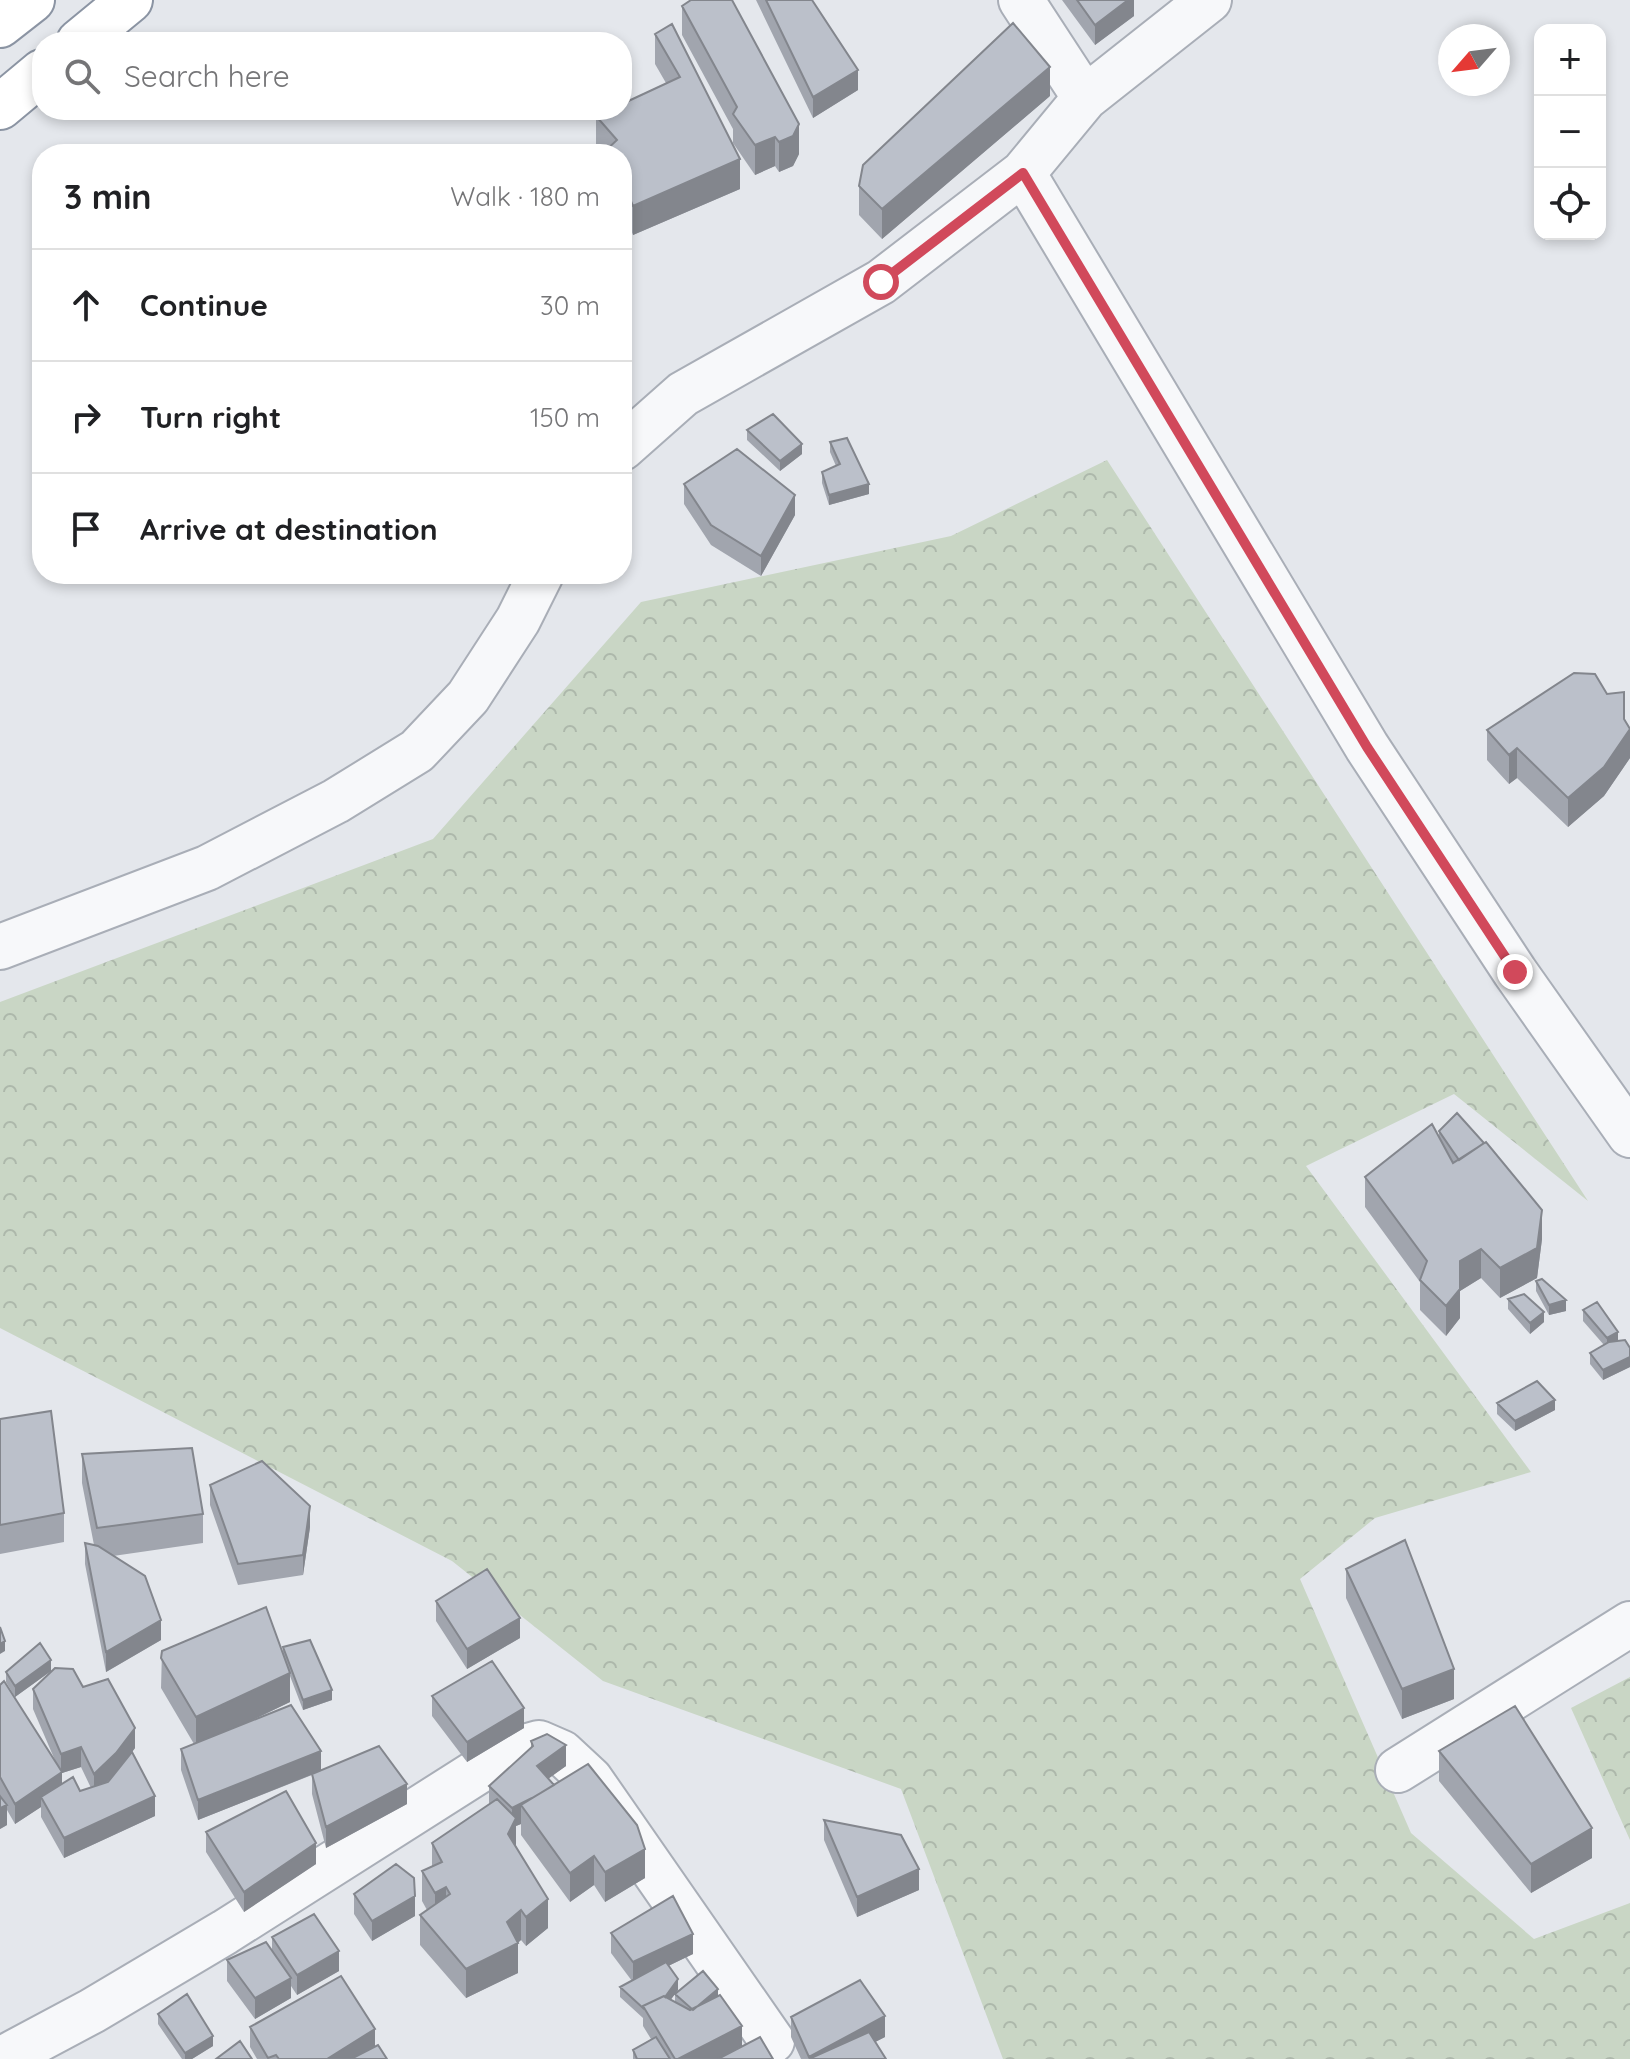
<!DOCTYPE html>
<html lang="en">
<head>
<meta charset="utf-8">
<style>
	body { margin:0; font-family:Quicksand,sans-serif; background:#f6f6f6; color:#202124 }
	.controls { position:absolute; right:24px; top:24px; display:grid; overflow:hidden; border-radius:16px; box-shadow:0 4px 12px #0003 }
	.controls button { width:72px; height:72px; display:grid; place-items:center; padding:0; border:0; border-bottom:2px solid #e0e0e0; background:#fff; color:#202124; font:40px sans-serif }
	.compass { position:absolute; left:1438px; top:24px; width:72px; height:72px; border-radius:50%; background:#fff; box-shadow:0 4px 12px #0003; rotate:242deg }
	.stop { position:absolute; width:24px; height:24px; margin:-18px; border:6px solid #d1495b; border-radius:50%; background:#fff }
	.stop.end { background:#d1495b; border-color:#fff; box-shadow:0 2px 8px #0008 }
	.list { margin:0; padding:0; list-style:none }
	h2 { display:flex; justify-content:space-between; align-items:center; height:104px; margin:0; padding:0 32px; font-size:34px }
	h2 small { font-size:26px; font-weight:400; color:#757577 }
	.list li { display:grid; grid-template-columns:52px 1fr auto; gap:24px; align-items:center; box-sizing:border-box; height:112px; padding:0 32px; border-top:2px solid #e0e0e0 }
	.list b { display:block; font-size:30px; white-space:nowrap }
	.list em { font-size:26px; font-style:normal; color:#757577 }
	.icon { flex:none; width:44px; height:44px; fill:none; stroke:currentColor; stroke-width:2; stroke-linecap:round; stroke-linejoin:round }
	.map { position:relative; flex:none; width:1630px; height:2059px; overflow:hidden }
	.search { position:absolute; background:#fff; box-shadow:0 4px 12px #0003; left:32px; top:32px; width:600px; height:88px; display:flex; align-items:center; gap:20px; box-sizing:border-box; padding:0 28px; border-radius:32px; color:#757577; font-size:30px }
	.panel { position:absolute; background:#fff; box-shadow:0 4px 12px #0003; left:32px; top:144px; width:600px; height:440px; border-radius:32px }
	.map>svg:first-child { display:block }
	.forest { fill:url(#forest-crowns) }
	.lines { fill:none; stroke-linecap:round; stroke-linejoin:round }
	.minor-casing { stroke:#a9aeb7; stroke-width:48 }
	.highway-casing { stroke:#8b94a3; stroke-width:48 }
	.minor { stroke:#f7f8fa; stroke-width:44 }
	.highway { stroke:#fff; stroke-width:44 }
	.wall { fill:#a1a5ae; fill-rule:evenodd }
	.shaded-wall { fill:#83868d }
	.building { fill:#bbc0ca; stroke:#83868d; stroke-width:2 }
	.route { stroke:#d1495b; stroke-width:10 }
</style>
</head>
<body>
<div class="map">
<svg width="1630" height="2059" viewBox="0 0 1630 2059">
	<defs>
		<pattern id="forest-crowns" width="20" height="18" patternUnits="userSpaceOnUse" patternTransform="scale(2)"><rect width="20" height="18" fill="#c9d6c5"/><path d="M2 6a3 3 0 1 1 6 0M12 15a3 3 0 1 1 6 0" fill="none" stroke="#adb8ab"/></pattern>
	</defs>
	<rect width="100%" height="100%" fill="#e4e7ec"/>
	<path class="forest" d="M1107,460L1588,1201L1454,1094L1306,1166L1531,1472L1375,1518L1300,1579L1411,1833L1534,1939L1630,1903V2059H1003L901,1789L603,1681L452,1561L0,1328V1002L433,839L641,602L951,536Z
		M1630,1677V1840L1571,1708Z"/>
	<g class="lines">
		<defs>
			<path id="minor" d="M1021,0L1085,98
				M1023,173L1367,747L1515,972L1630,1135
				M622,448L683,394L881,282L1023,173L1085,98L1209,0
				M0,947L207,868L336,801L417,751L468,697L518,620L541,574
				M1398,1770L1630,1624
				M2,2059L92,2011L225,1932L510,1751L539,1743L562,1753L590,1779L772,2041"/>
			<path id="highway" d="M0,25L32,0
				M79,42L130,0
				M0,107L42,72"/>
		</defs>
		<use href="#minor" class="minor-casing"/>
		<use href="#highway" class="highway-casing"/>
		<use href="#minor" class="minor"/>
		<use href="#highway" class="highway"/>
	</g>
	<path class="wall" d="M756,0H812L858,90L813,118Z
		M1062,0H1134V16L1095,45Z
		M682,6L799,154L793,166L779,172L775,166L755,175L733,143V129L682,35Z
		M672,24L740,189L633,235L623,211H622V154H603L596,146V116L666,83L655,64V34Z
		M1050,96L882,239L859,215V186Z
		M747,430L802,454L780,471L747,440Z
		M830,442L869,494L829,505L822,483V472L836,466L830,452Z
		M684,484L795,515L761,576L711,545L684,504Z
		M1607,694L1630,728V758L1604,796L1568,827L1517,778L1509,784L1487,760V730Z
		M1439,1131L1542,1239L1537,1278L1500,1298L1481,1278L1460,1291V1318L1446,1336L1420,1310V1282L1365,1207V1177L1439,1137Z
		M1536,1281L1566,1311L1549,1315L1536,1291Z
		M1508,1299L1544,1322L1530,1334L1508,1309Z
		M1583,1310L1618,1341L1630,1348V1367L1603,1380L1590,1364V1353L1604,1345L1583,1321Z
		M1497,1403L1555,1410L1515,1431L1497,1414Z
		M0,1419L64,1513V1542L0,1554Z
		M82,1454L203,1514V1543L113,1556L161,1640L106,1672L85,1564V1543L94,1545L82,1483Z
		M210,1485L310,1527L303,1575L238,1585L210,1505Z
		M1346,1569L1454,1699L1402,1719L1346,1598Z
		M436,1601L520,1638L467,1669L436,1621Z
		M283,1647L332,1700L303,1710L290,1676V1702L247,1723L321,1770L407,1804L326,1848L312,1794V1775L198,1820L181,1770V1749L194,1744L161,1688L162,1651L283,1653Z
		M51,1671L15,1697L6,1682V1672Z
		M0,1685L57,1765L33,1709V1689L83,1687L135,1748L132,1752L155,1816L64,1858L41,1817V1807L15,1824L7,1810V1825L0,1829ZM81,1767L91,1788L80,1791L62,1784V1773Z
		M432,1696L524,1728L467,1762L432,1716Z
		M531,1741L566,1766L548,1778L645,1878L605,1902L594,1885L570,1902L521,1835V1824L516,1826V1846L548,1928L526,1946L521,1940L518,1943V1973L466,1998L420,1945V1915L427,1910L422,1901V1871L432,1866V1843L489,1804V1786L531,1748Z
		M1439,1751L1592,1858L1531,1893L1439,1781Z
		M824,1820L919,1890L857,1917L824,1840Z
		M206,1832L316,1864L244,1912L206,1852Z
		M354,1894L415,1916L372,1941L354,1914Z
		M611,1933L693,1954L668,1966L678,1990L670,2000L675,2002V1994L703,1971L718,2059H633V2050L651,2039L643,2026V2018L620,1997V1987L632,1981L611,1953Z
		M272,1937L339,1971L297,1995L291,1986V1998L255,2019L227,1981V1960L272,1950Z
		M158,2014L213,2046L192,2059H182L158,2024Z
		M791,2017L885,2037L875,2042L886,2059H801L791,2037Z
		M250,2027L375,2047L387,2059H257L250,2047Z"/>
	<path class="shaded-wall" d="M1128,0H1134V16L1095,45V25Z
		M1050,67V96L882,239V209Z
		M858,70V90L813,118V97Z
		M799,124V154L793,166L779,172V142Z
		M775,137V166L755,175V145Z
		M740,159V189L633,235V206Z
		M623,181V211H622V182Z
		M802,444V454L780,471V461Z
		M869,484V494L829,505V495Z
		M795,495V515L761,576V556Z
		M1630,729V758L1604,796L1568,827V798Z
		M1517,748V778L1509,784V755Z
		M1542,1210V1239L1537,1278L1500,1298V1268Z
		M1481,1249V1278L1460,1291V1318L1446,1336V1306L1460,1261Z
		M1566,1300V1311L1549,1315V1305Z
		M1544,1312V1322L1530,1334V1323Z
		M1618,1332V1342L1607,1349V1338Z
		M1630,1357V1367L1603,1380V1370Z
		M1555,1400V1410L1515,1431V1421Z
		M310,1506V1527L303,1575V1555Z
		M520,1618V1638L467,1669V1649Z
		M161,1620V1640L106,1672V1652Z
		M5,1641V1651L0,1654V1644Z
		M51,1660V1671L15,1697V1686Z
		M1454,1669V1699L1402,1719V1689Z
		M290,1673V1702L196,1747V1717Z
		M332,1690V1700L303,1710V1700Z
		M524,1708V1728L467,1762V1742Z
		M135,1728V1748L116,1773L94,1794V1774Z
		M566,1745V1766L537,1787V1766Z
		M81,1747V1767L62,1773V1792L41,1797V1807L15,1824V1804L61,1773V1754Z
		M321,1751V1771L198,1820V1800Z
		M407,1784V1804L326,1848V1827Z
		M155,1796V1816L64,1858V1838Z
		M531,1798L521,1805V1824L516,1826V1848L508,1834L512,1826V1808Z
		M7,1805V1825L0,1829V1808Z
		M1592,1828V1858L1531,1893V1864Z
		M316,1843V1864L244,1912V1892Z
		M645,1849V1878L605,1902V1872Z
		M594,1856V1885L570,1902V1873Z
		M919,1869V1890L857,1917V1897Z
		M446,1887V1916L435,1922V1893Z
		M415,1896V1916L372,1941V1921Z
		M548,1899V1928L526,1946V1917Z
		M521,1910V1940L516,1944L518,1943V1973L466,1998V1969L507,1922Z
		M693,1934V1954L633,1983V1962Z
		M339,1951V1971L297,1995V1975Z
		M291,1978V1998L255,2019V1998Z
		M678,1979V1990L664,2009L650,2017Z
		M718,1989V1999L693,2010Z
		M885,2016V2037L842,2059H809V2057Z
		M742,2026V2046L718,2059H678Z
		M375,2029V2049L359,2059H327Z
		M213,2036V2046L192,2059H185V2053Z"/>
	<path class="building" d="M691,0H732L799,124L793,136L779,142L775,137L755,145L733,114L737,107L682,6Z
		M766,0H812L858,70L813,97Z
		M1077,0H1128L1095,25Z
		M1013,23L1050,67L882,209L859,186L863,165Z
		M672,24L740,159L633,206L623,181L622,182V154H602L617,140L596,116L609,110H622V104L680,77L655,34Z
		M773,414L802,444L780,461L747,430Z
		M847,438L869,484L829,495L822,472L840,464L830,442Z
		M737,449L795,495L761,556L711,525L684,484Z
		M1574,673L1595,674L1607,694L1624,692V719L1630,729L1604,767L1568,798L1517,748L1509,755L1487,730Z
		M1457,1113L1484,1143L1459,1160L1439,1131Z
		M1432,1124L1453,1163L1486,1142L1542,1210L1537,1248L1500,1268L1481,1249L1460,1261V1289L1446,1306L1420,1280L1427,1261L1365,1177Z
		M1542,1279L1566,1300L1549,1305L1536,1281Z
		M1524,1294L1544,1312L1530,1323L1508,1299Z
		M1597,1302L1618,1332L1607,1338L1583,1310Z
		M1625,1340L1630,1348V1357L1603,1370L1590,1353L1609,1342Z
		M1537,1381L1555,1400L1515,1421L1497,1403Z
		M51,1411L64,1513L0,1525V1419Z
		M192,1448L203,1514L97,1528L82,1454Z
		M262,1461L310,1506L303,1555L238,1564L210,1485Z
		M1405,1540L1454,1669L1402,1689L1346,1569Z
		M85,1543L98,1546L145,1576L161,1620L106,1652Z
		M487,1569L520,1618L467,1649L436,1601Z
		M266,1607L290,1673L196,1717L161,1658L162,1651Z
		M0,1627L5,1641L0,1644Z
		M310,1640L332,1690L303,1700L283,1647Z
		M40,1643L51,1660L15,1686L6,1672Z
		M492,1661L524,1708L467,1742L432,1696Z
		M55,1668L73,1669L83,1687L108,1679L135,1728L116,1753L94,1774L81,1747L61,1754L33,1689Z
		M4,1681L62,1772L15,1804L0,1777V1685Z
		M291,1705L321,1751L198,1800L181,1749Z
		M1515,1706L1592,1828L1531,1864L1439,1751Z
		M547,1734L566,1745L537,1766L554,1785L532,1798L512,1808L489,1786L533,1746L531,1741Z
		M379,1746L407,1784L326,1827L312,1774Z
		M132,1752L155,1796L64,1838L41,1797L73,1777L80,1791L108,1782Z
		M588,1764L637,1825L645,1849L605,1872L594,1856L570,1873L521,1805Z
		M286,1791L316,1843L244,1892L206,1832Z
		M0,1796L7,1805L0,1808Z
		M497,1799L516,1818L508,1834L548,1899L526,1917L521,1910L507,1922L518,1943L466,1969L420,1915L450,1894L446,1887L435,1893L422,1871L442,1862L432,1843Z
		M824,1820L901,1835L919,1869L857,1897Z
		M396,1864L414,1878L415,1896L372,1921L354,1894Z
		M673,1896L693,1934L633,1962L611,1933Z
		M314,1914L339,1951L297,1975L272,1937Z
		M266,1942L291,1978L255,1998L227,1960Z
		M666,1962L678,1979L665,1997L664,1996L643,2006V2008L620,1987Z
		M703,1971L718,1989L693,2010L675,1994Z
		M341,1976L375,2029L327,2059H279L276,2055L268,2058L250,2027Z
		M860,1980L885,2016L809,2057L791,2017Z
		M187,1994L213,2036L185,2053L158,2014Z
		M720,1995L742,2026L678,2059H675L643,2006L664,1996L690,2010Z
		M869,2032L886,2059H809Z
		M656,2037L670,2059H637L633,2050Z
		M760,2037L773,2059H718Z
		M240,2041L252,2059H216Z
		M378,2045L387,2059H351Z"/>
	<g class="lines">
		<path class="route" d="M881,282L1023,173L1367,747L1515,972"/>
	</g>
</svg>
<div class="controls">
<button>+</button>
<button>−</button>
<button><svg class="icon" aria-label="locate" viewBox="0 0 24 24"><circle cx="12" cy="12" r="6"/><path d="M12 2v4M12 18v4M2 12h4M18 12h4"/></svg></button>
</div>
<svg class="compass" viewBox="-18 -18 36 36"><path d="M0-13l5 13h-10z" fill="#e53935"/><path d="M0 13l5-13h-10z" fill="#757577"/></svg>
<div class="stop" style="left:881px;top:282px"></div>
<div class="stop end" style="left:1515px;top:972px"></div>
<div class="search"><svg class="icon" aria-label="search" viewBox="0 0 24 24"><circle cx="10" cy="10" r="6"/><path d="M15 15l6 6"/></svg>Search here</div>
<section class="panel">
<h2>3 min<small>Walk · 180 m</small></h2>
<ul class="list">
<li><svg class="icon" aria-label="ahead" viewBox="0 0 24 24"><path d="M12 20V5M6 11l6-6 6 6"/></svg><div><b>Continue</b></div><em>30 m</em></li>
<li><svg class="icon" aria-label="right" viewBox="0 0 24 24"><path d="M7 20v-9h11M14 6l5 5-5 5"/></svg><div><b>Turn right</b></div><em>150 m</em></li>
<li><svg class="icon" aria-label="arrive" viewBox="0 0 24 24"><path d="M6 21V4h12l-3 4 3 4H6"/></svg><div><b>Arrive at destination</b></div></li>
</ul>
</section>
</div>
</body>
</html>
